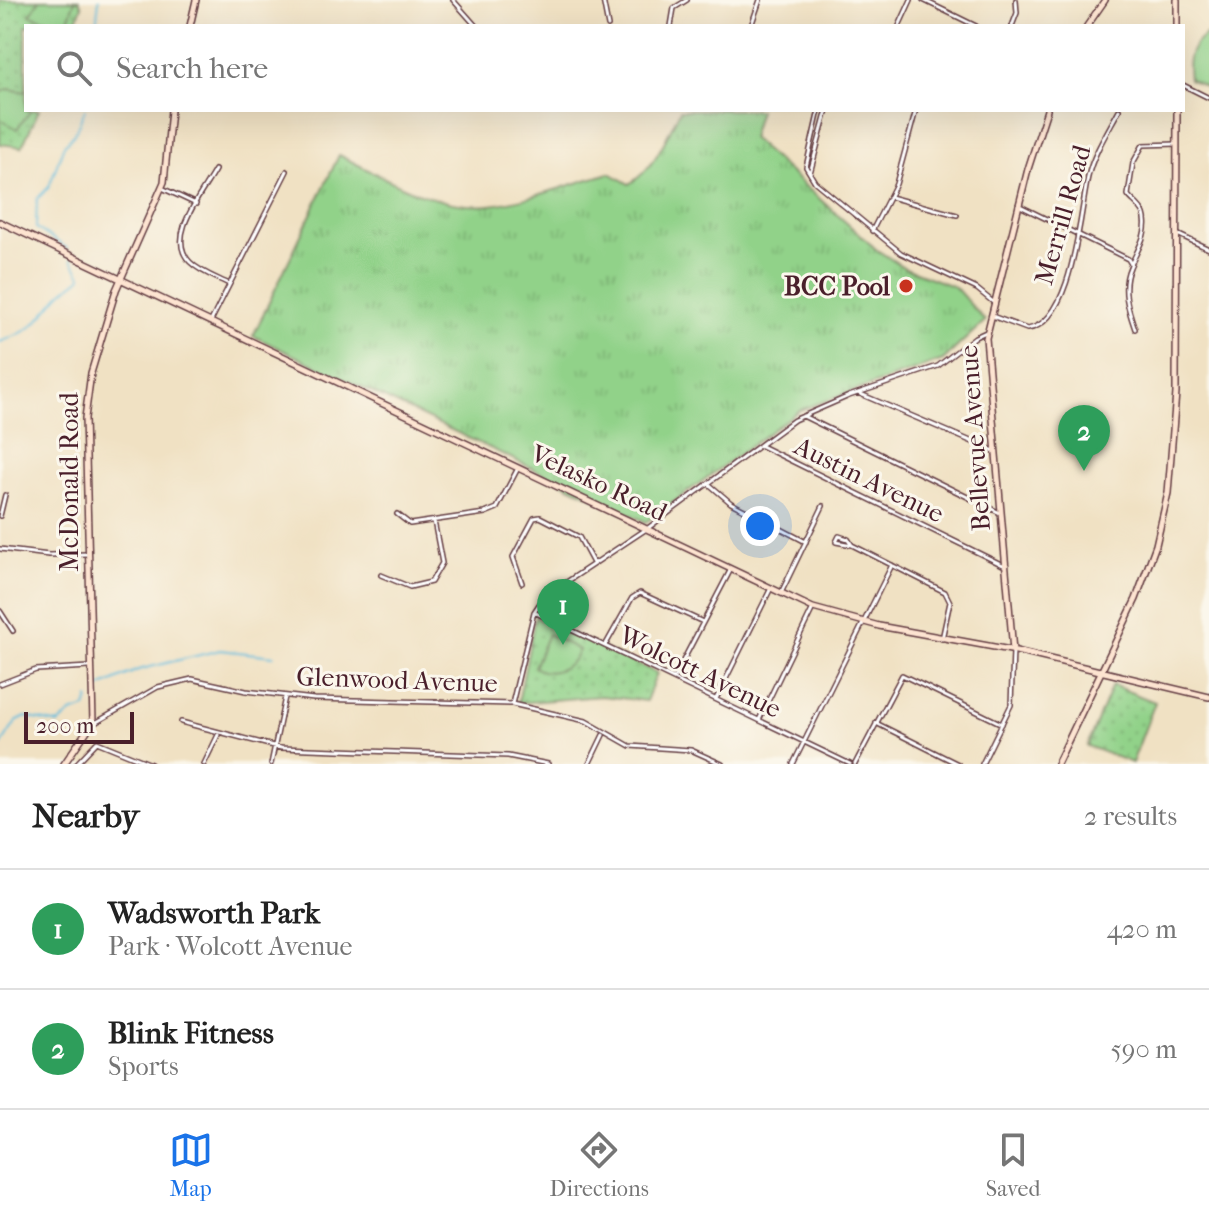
<!DOCTYPE html>
<html lang="en">
<head>
<meta charset="utf-8">
<style>
	body { margin:0; font-family:"IM FELL French Canon",serif; background:#f6f6f6; color:#222 }
	.scale { position:absolute; left:24px; bottom:20px; width:110px; box-sizing:border-box; padding-left:8px; border:4px solid #4a1f2b; border-top:0; font-size:22px; line-height:28px; white-space:nowrap; color:#4a1f2b; -webkit-text-stroke:6px #fbf7ec; paint-order:stroke }
	.you { position:absolute; left:760px; top:526px; width:28px; height:28px; margin:-20px; border:6px solid #fff; border-radius:50%; background:#1a73e8; box-shadow:0 0 0 12px #1a73e833 }
	.badge { display:grid; place-items:center; width:52px; height:52px; border-radius:50%; background:#1a73e8; color:#fff; font-size:26px; font-weight:700 }
	.pin { position:absolute; translate:-50% -66px; filter:drop-shadow(0 2px 4px #0008) }
	.pin::after { content:''; position:absolute; top:42px; width:28px; height:24px; background:inherit; clip-path:polygon(0 0,100% 0,50% 100%) }
	.list { margin:0; padding:0; list-style:none }
	h2 { display:flex; justify-content:space-between; align-items:center; height:104px; margin:0; padding:0 32px; font-size:34px }
	h2 small { font-size:26px; font-weight:400; color:#767676 }
	.list li { display:grid; grid-template-columns:52px 1fr auto; gap:24px; align-items:center; box-sizing:border-box; height:120px; padding:0 32px; border-top:2px solid #e0e0e0 }
	.list b { display:block; font-size:30px; white-space:nowrap }
	.list p { margin:0; font-size:26px; white-space:nowrap; color:#767676 }
	.list em { font-size:26px; font-style:normal; color:#767676 }
	.icon { flex:none; width:44px; height:44px; fill:none; stroke:currentColor; stroke-width:2; stroke-linecap:round; stroke-linejoin:round }
	.map { position:relative; flex:none; width:1209px; height:764px; overflow:hidden }
	.search { position:absolute; background:#fff; box-shadow:0 8px 32px #0002; left:24px; right:24px; top:24px; height:88px; display:flex; align-items:center; gap:20px; box-sizing:border-box; padding:0 28px; border-radius:0px; color:#767676; font-size:30px }
	.sheet { height:344px; background:#fff }
	nav { display:flex; justify-content:space-around; align-items:center; box-sizing:border-box; height:112px; border-top:2px solid #e0e0e0; background:#fff; font-size:22px; color:#767676 }
	nav a { display:grid; justify-items:center; gap:4px }
	nav .on { color:#1a73e8 }
	.map>svg:first-child { display:block }
	.grass { fill:url(#grass-tufts); stroke:#6e785a; stroke-width:2 }
	.park { fill:url(#park-dots); stroke:#6e785a; stroke-width:2 }
	.pitch { fill:#91d289; stroke:#6e785a; stroke-width:2 }
	.lines { fill:none; stroke-linecap:round; stroke-linejoin:round }
	.stream { stroke:#5ebbdc; stroke-width:2 }
	.street-casing { stroke:#633c42; stroke-width:6 }
	.secondary-casing { stroke:#633c42; stroke-width:8 }
	.street { stroke:#fff; stroke-width:3 }
	.secondary { stroke:#fde4d1; stroke-width:5 }
	.poi-dot { fill:#c8321e; stroke:#fbf7ec; stroke-width:3 }
	.labels { text-anchor:middle; dominant-baseline:central; stroke-width:6; stroke-linejoin:round; paint-order:stroke }
	.street-label { font-size:26px; fill:#4a1f2b; stroke:#fbf7ec }
	.poi-label { font-size:26px; font-weight:bold; fill:#4a1f2b; stroke:#fbf7ec; text-anchor:end }
</style>
</head>
<body>
<div class="map">
<svg width="1209" height="764" viewBox="0 0 1209 764">
	<defs>
		<pattern id="grass-tufts" width="24" height="20" patternUnits="userSpaceOnUse" patternTransform="scale(2)"><rect width="24" height="20" fill="#91d289"/><path d="M3 7l-1-3M5 7V3M7 7l1-3M15 17l-1-3M17 17v-4M19 17l1-3" fill="none" stroke="#7fb476"/></pattern>
		<pattern id="park-dots" width="8" height="8" patternUnits="userSpaceOnUse" patternTransform="scale(2)"><rect width="8" height="8" fill="#91d289"/><path d="M2 2h.1M6 6h.1" fill="none" stroke="#7fb476" stroke-width="1.8" stroke-linecap="round"/></pattern>
	</defs>
	<rect width="100%" height="100%" fill="#fbf7ec"/>
	<filter id="ink" filterUnits="userSpaceOnUse"><feTurbulence type="fractalNoise" baseFrequency=".0125" numOctaves="2"/><feDisplacementMap in="SourceGraphic" scale="16" xChannelSelector="R" yChannelSelector="G"/><feConvolveMatrix kernelMatrix="1 2 1 2 8 2 1 2 1" color-interpolation-filters="sRGB"/></filter>
	<filter id="wash" filterUnits="userSpaceOnUse"><feTurbulence type="fractalNoise" baseFrequency=".006" numOctaves="4" result="noise"/><feDisplacementMap in="SourceGraphic" scale="32" xChannelSelector="R" yChannelSelector="G"/><feGaussianBlur stdDeviation="1.8" result="paint"/><feColorMatrix in="noise" values="0 0 0 0 0 0 0 0 0 0 0 0 0 0 0 0 0 1.4 0 .05"/><feComposite in="paint" operator="in"/></filter>
	<g filter="url(#wash)">
		<rect width="100%" height="100%" fill="#f0e1c3"/>
		<path class="grass" d="M680,110H759L751,138L877,250L905,268L955,287L985,321L943,360L800,410L646,522L253,336L339,155C385,178 436,210 490,205C527,201 573,183 610,173L629,184C655,169 667,136 680,110Z"/>
		<path class="park" d="M0,0H79L82,6L75,26H26V110H39L22,147L0,144Z
			M535,617L657,673L646,701L601,696L518,703Z
			M1112,685L1155,702L1132,763L1087,746Z"/>
		<path class="pitch" d="M40,0H75L66,26L30,15Z
			M1209,33V89L1189,79C1186,58 1190,44 1209,33Z
			M8,89L26,92V110H31L17,129L0,119V93Z
			M548,634L579,650C572,668 550,678 534,667Z"/>
		<g class="lines">
			<path class="stream" d="M96,26L99,0
				M67,248L36,228L37,199L49,187L64,145L74,134L85,110
				M0,342C33,330 36,324 58,297C65,288 75,285 82,277L71,259
				M98,688L138,670L220,650L274,656
				M0,747L16,722L26,717L59,724L71,713L86,708L89,698"/>
		</g>
	</g>
	<g filter="url(#ink)">
		<g class="lines">
			<defs>
				<path id="street" d="M453,0L476,26
					M603,0L608,26
					M923,0L976,26
					M671,26L674,8L687,0
					M751,26L760,0
					M899,26L911,0
					M1012,26L1017,13L1016,0
					M1183,85L1209,98
					M819,110L806,167L815,182L901,253L977,289L993,302
					M215,170C202,194 165,237 190,262C200,272 217,278 229,284
					M810,173L827,110
					M162,188L196,204
					M890,197L957,215
					M1018,205L1128,259L1131,264
					M872,231L896,184L916,110
					M1177,234L1209,249
					M992,316L1027,329C1073,325 1080,211 1088,177C1093,154 1108,131 1119,110
					M211,321L287,171
					M1135,329C1128,309 1121,288 1130,267C1136,252 1150,233 1144,214C1141,206 1132,201 1128,195L1133,163L1143,145L1177,144
					M858,393L994,451
					M803,416L1000,513
					M761,446L1005,566
					M710,485L731,503L806,542
					M397,514L410,524L485,513L497,508L517,470
					M0,516L5,495
					M839,536L848,539L852,545L836,542Z
					M852,545L945,592L950,602L942,639
					M0,549L49,555L88,554
					M381,575L410,587L431,582L442,563L434,521
					M522,583L513,557L534,518L540,517L579,537L593,563
					M781,593L823,506
					M0,611L13,631
					M534,612L850,764
					M605,646L632,598L640,593L703,622
					M674,678L731,569
					M0,684L36,670L89,667
					M716,699L771,588
					M512,704L534,612L544,597L648,528L794,420L849,396L938,366L975,337L986,332
					M759,720L813,608
					M181,722L281,748L508,756L548,764
					M95,723L158,687L192,679L246,691L314,699L512,704L586,721L630,746L691,750L722,764
					M876,723L958,764
					M76,764L97,742L151,764
					M204,764L218,735
					M271,764L285,697
					M589,764L603,735
					M793,764L892,565
					M855,764L902,675L1002,724
					M982,764L1011,705L1013,651"/>
				<path id="secondary" d="M190,26L196,0
					M1087,26L1105,0
					M1177,26V0
					M0,222L813,608L879,626L1016,651L1209,697
					M1013,651L986,338L1028,169L1047,110
					M64,764L93,722L85,418L91,373L116,290L164,182L171,110
					M1057,764L1136,599L1156,545L1168,493L1176,393L1177,110"/>
			</defs>
			<use href="#street" class="street-casing"/>
			<use href="#secondary" class="secondary-casing"/>
			<use href="#street" class="street"/>
			<use href="#secondary" class="secondary"/>
		</g>
	</g>
	<circle class="poi-dot" cx="906" cy="286" r="8"/>
	<g class="labels">
		<g class="street-label">
			<text transform="translate(1063 215) rotate(-74)">Merrill Road</text>
			<text transform="translate(975 438) rotate(-94)">Bellevue Avenue</text>
			<text transform="translate(869 480) rotate(26)">Austin Avenue</text>
			<text transform="translate(69 482) rotate(-90)">McDonald Road</text>
			<text transform="translate(599 483) rotate(25)">Velasko Road</text>
			<text transform="translate(700 672) rotate(26)">Wolcott Avenue</text>
			<text transform="translate(397 680) rotate(2)">Glenwood Avenue</text>
		</g>
		<g class="poi-label">
			<text x="890" y="286">BCC Pool</text>
		</g>
	</g>
</svg>
<div class="scale">200 m</div>
<div class="you"></div>
<div class="pin badge" style="left:563px;top:645px;background:#2e9e5b">1</div>
<div class="pin badge" style="left:1084px;top:471px;background:#2e9e5b">2</div>
<div class="search"><svg class="icon" aria-label="search" viewBox="0 0 24 24"><circle cx="10" cy="10" r="6"/><path d="M15 15l6 6"/></svg>Search here</div>
</div>
<section class="sheet">
<h2>Nearby<small>2 results</small></h2>
<ul class="list">
<li><span class="badge" style="background:#2e9e5b">1</span><div><b>Wadsworth Park</b><p>Park · Wolcott Avenue</p></div><em>420 m</em></li>
<li><span class="badge" style="background:#2e9e5b">2</span><div><b>Blink Fitness</b><p>Sports</p></div><em>590 m</em></li>
</ul>
</section>
<nav>
<a class="on"><svg class="icon" aria-label="map" viewBox="0 0 24 24"><path d="M3 6l6-2 6 2 6-2v14l-6 2-6-2-6 2zM9 4v14M15 6v14"/></svg>Map</a>
<a><svg class="icon" aria-label="directions" viewBox="0 0 24 24"><path d="M12 3l9 9-9 9-9-9zM9 14v-3h6M13 9l2 2-2 2"/></svg>Directions</a>
<a><svg class="icon" aria-label="saved" viewBox="0 0 24 24"><path d="M7 4h10v16l-5-4-5 4z"/></svg>Saved</a>
</nav>
</body>
</html>
